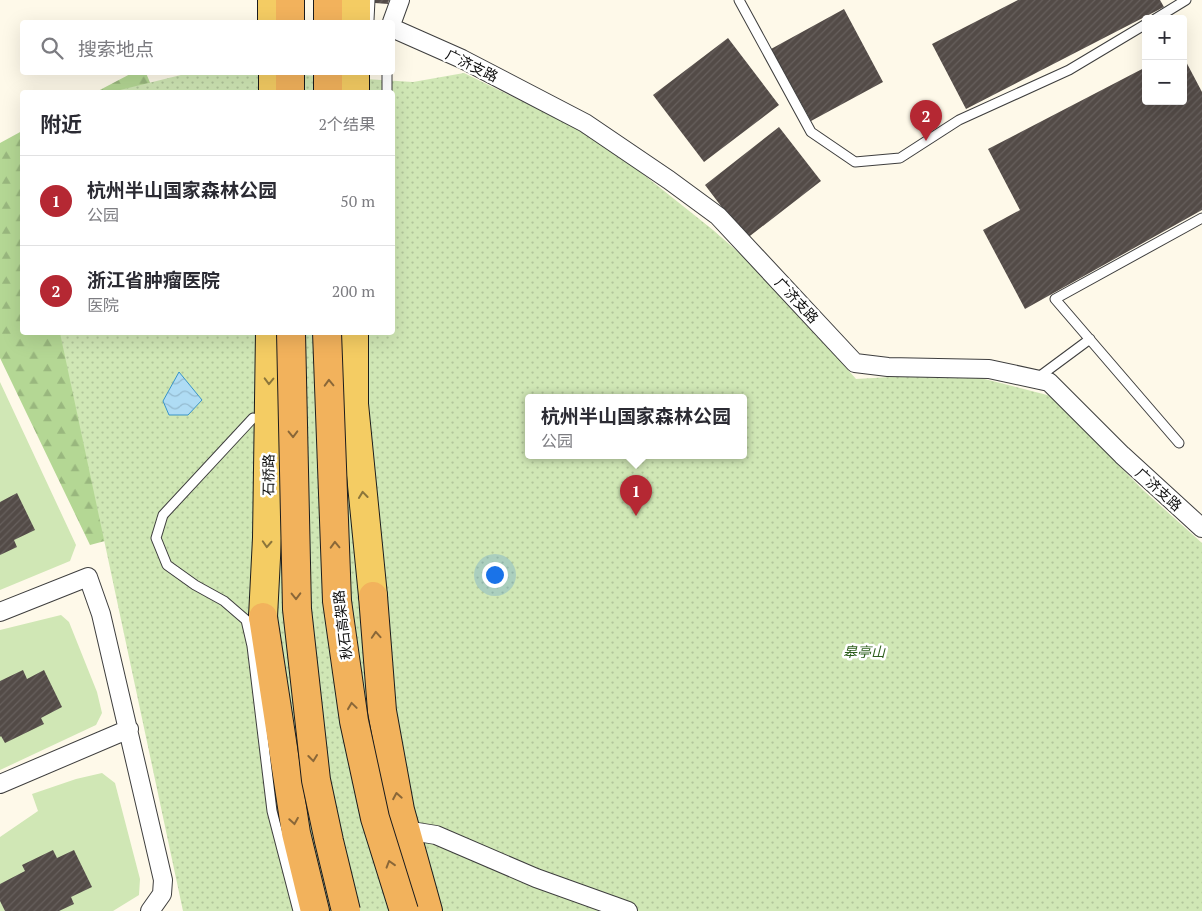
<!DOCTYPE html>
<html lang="zh">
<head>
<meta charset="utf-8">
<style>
	body { margin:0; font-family:"PT Serif","Noto Sans SC",serif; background:#f2f2f3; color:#2b2b33 }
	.controls { position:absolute; right:15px; top:15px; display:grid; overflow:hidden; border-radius:5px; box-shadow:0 5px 20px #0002 }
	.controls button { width:45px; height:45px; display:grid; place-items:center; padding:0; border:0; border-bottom:1px solid #e1e1e2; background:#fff; color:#2b2b33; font:25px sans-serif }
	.you { position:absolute; left:494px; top:574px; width:18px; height:18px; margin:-12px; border:4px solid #fff; border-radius:50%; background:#1a73e8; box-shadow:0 0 0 8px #1a73e833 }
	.badge { display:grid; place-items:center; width:32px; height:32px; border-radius:50%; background:#b52833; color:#fff; font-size:16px; font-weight:700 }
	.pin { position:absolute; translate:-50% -41px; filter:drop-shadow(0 1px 2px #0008) }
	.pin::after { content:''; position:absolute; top:26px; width:18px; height:15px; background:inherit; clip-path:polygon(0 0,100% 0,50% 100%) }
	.popup { position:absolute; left:525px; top:394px; width:222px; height:65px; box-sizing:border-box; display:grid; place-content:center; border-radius:5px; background:#fff; filter:drop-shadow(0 1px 4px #0005); font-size:16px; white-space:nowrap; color:#7c7c81 }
	.popup b { font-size:19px; color:#2b2b33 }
	.popup::after { content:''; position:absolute; left:50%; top:100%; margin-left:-10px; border:10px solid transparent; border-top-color:#fff }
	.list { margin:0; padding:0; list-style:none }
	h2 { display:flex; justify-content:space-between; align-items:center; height:65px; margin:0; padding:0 20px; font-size:21px }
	h2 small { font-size:16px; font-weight:400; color:#7c7c81 }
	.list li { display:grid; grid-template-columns:32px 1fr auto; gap:15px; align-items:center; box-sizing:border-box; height:90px; padding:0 20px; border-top:1px solid #e1e1e2 }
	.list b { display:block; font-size:19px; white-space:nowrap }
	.list p { margin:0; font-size:16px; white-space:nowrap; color:#7c7c81 }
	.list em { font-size:16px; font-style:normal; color:#7c7c81 }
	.icon { flex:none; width:28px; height:28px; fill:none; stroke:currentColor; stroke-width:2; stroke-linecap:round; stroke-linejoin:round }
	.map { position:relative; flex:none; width:1202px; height:911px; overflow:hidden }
	.search { position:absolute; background:#fff; box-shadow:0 5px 20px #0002; left:20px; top:20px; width:375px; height:55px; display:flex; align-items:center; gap:12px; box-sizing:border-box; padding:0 18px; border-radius:5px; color:#7c7c81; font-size:19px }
	.panel { position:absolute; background:#fff; box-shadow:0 5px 20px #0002; left:20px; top:90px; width:375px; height:245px; border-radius:5px }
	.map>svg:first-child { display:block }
	.grass { fill:#d0e7b5 }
	.forest { fill:url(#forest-firs) }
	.park { fill:url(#park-dots); fill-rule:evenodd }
	.water { fill:url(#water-waves); stroke:#3994c8 }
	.building { fill:url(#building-hatch) }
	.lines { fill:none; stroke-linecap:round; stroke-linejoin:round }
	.service-casing { stroke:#3e3e3e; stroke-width:11 }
	.minor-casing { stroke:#3e3e3e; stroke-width:20 }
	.primary-casing { stroke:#1c1c1c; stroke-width:30 }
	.trunk-casing { stroke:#1c1c1c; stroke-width:30 }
	.service { stroke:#fff; stroke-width:9 }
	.minor { stroke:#fff; stroke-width:18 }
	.primary { stroke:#f4cc63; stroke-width:28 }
	.trunk { stroke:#f2b25c; stroke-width:28 }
	.trunk-bridge-casing { stroke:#1c1c1c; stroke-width:30; stroke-linecap:butt }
	.trunk-bridge { stroke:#f2b25c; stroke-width:28 }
	.oneway { stroke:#8b753b }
	.oneway2 { stroke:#8a6738 }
	.labels { text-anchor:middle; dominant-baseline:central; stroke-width:5; stroke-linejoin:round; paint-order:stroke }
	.street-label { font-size:14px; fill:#0b0b0b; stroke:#fff }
	.park-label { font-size:14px; font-style:italic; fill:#2e5f1e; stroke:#fff }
</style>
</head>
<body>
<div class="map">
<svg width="1202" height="911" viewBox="0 0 1202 911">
	<defs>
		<pattern id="forest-firs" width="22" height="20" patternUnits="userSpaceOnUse" patternTransform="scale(1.25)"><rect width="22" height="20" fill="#b4d794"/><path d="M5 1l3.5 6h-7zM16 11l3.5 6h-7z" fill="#99b77e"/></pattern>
		<pattern id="park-dots" width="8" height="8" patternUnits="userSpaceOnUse" patternTransform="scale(1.25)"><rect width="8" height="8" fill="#d0e7b5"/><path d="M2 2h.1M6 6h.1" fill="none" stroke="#b1c59a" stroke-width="1.8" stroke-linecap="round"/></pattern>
		<pattern id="water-waves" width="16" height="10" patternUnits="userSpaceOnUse" patternTransform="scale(1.25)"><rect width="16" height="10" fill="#afdcf4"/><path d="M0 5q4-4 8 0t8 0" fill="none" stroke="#95bbd0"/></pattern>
		<pattern id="building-hatch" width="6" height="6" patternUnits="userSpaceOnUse" patternTransform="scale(1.25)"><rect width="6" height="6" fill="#534b47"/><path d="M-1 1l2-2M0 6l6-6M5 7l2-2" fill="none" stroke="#67605d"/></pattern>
	</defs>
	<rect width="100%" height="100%" fill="#fef9e9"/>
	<path class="grass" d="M0,382L76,545L70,561L0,590Z
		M61,615L69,622L97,692L102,713L96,725L0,770V630Z
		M102,773L115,783L140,879L139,895L113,911H0V837L38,811L32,794L76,779Z"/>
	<path class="forest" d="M134,72L146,73L154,92H96Z
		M22,131V332L217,333L127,535L90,545L0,358V143Z"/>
	<path class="park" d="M189,73H271L413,82L464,73L599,139L713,230L769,279L856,379L961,373L1051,396L1143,490L1202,543V911H183L60,333L392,332V92H112ZM528,397H744V455H528Z"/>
	<path class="water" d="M179,372L202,400L188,415H169L163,401Z"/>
	<path class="building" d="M375,0H389L388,4L375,3Z
		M1018,0H1160L1164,7L966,109L932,44Z
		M844,9L883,82L811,121L771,49Z
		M728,38L779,105L704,162L653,95Z
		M1183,56L1202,92V210L1025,309L983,230L1020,210L988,149L1146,67V101H1183Z
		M779,127L821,181L746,239L705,185Z
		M17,493L35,530L14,540L17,547L0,555V502Z
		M23,670L27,679L44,670L62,707L41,718L44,724L5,743L1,736L0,737V681Z
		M53,850L57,858L74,850L92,887L71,897L74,904L59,911H5L0,901V884L25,871L22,865Z"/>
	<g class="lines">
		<defs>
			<path id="service" d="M739,0L811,132L855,162L900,158L959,120L1069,70L1146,24
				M1155,19L1186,0
				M369,20L370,0
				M387,92V72
				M1036,379L1090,339
				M253,418L163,515L156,538L167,565L195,585L224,601L246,620L252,646L272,811L298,911
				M1179,443L1055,299L1202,218"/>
			<path id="minor" d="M392,22L400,0
				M392,28L462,59L585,123L669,180L718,216L855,363L888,367L989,369L1049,382L1122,455L1202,528
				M0,612L88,577L101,614L163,880L162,894L150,911
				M0,784L129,729
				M405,830L436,835L536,878L628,911"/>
			<path id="primary" d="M272,0V22
				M356,22V0
				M273,72V92
				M355,92V72
				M354,332V404L373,596
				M263,617L267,538L270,332"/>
			<path id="trunk" d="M290,0V22
				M328,0V22
				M290,92V72
				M328,92V72
				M373,596L382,711L400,810L428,911
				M263,617L296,833L315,911"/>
		</defs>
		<use href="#service" class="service-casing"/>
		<use href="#minor" class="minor-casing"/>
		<use href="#primary" class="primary-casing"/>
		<use href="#trunk" class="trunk-casing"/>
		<use href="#service" class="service"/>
		<use href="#minor" class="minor"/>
		<use href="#primary" class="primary"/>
		<use href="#trunk" class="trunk"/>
		<defs>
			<path id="trunk-bridge" d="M291,332L297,609L316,780L329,841L346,911
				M327,332L337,601L354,721L375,818L404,911"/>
		</defs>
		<use href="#trunk-bridge" class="trunk-bridge-casing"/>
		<use href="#trunk-bridge" class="trunk-bridge"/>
	</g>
	<defs><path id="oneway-chevron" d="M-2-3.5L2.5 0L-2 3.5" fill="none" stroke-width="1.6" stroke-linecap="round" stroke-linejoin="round" transform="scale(1.25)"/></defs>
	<g class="oneway">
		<use href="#oneway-chevron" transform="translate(269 381) rotate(91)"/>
		<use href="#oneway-chevron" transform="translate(363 495) rotate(-96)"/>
		<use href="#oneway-chevron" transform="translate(267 544) rotate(93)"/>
	</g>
	<g class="oneway2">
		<use href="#oneway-chevron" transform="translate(329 383) rotate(-92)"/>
		<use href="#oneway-chevron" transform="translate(293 434) rotate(89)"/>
		<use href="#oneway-chevron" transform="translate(335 545) rotate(-92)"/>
		<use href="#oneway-chevron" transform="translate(296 596) rotate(89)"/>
		<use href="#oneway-chevron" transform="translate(376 635) rotate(-94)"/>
		<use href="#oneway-chevron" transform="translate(352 706) rotate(-98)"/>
		<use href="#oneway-chevron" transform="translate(313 758) rotate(83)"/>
		<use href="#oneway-chevron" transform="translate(397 796) rotate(-100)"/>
		<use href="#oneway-chevron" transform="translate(294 821) rotate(81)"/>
		<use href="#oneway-chevron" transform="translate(390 864) rotate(-107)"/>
	</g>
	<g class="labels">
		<g class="street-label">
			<text transform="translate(472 65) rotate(26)">广济支路</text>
			<text transform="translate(797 300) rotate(47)">广济支路</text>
			<text transform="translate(268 475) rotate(-89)">石桥路</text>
			<text transform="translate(1159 489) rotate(42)">广济支路</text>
			<text transform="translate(342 625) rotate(-97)">秋石高架路</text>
		</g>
		<g class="park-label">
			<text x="864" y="651">皋亭山</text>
		</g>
	</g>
</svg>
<div class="controls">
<button>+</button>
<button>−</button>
</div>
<div class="you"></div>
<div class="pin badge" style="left:636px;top:516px">1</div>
<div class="popup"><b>杭州半山国家森林公园</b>公园</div>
<div class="pin badge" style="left:926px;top:141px">2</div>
<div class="search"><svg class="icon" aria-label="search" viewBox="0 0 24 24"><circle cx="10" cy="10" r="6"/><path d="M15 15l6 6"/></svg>搜索地点</div>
<section class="panel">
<h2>附近<small>2个结果</small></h2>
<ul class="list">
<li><span class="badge">1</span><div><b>杭州半山国家森林公园</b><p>公园</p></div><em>50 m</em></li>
<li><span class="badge">2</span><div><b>浙江省肿瘤医院</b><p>医院</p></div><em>200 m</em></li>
</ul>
</section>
</div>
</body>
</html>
